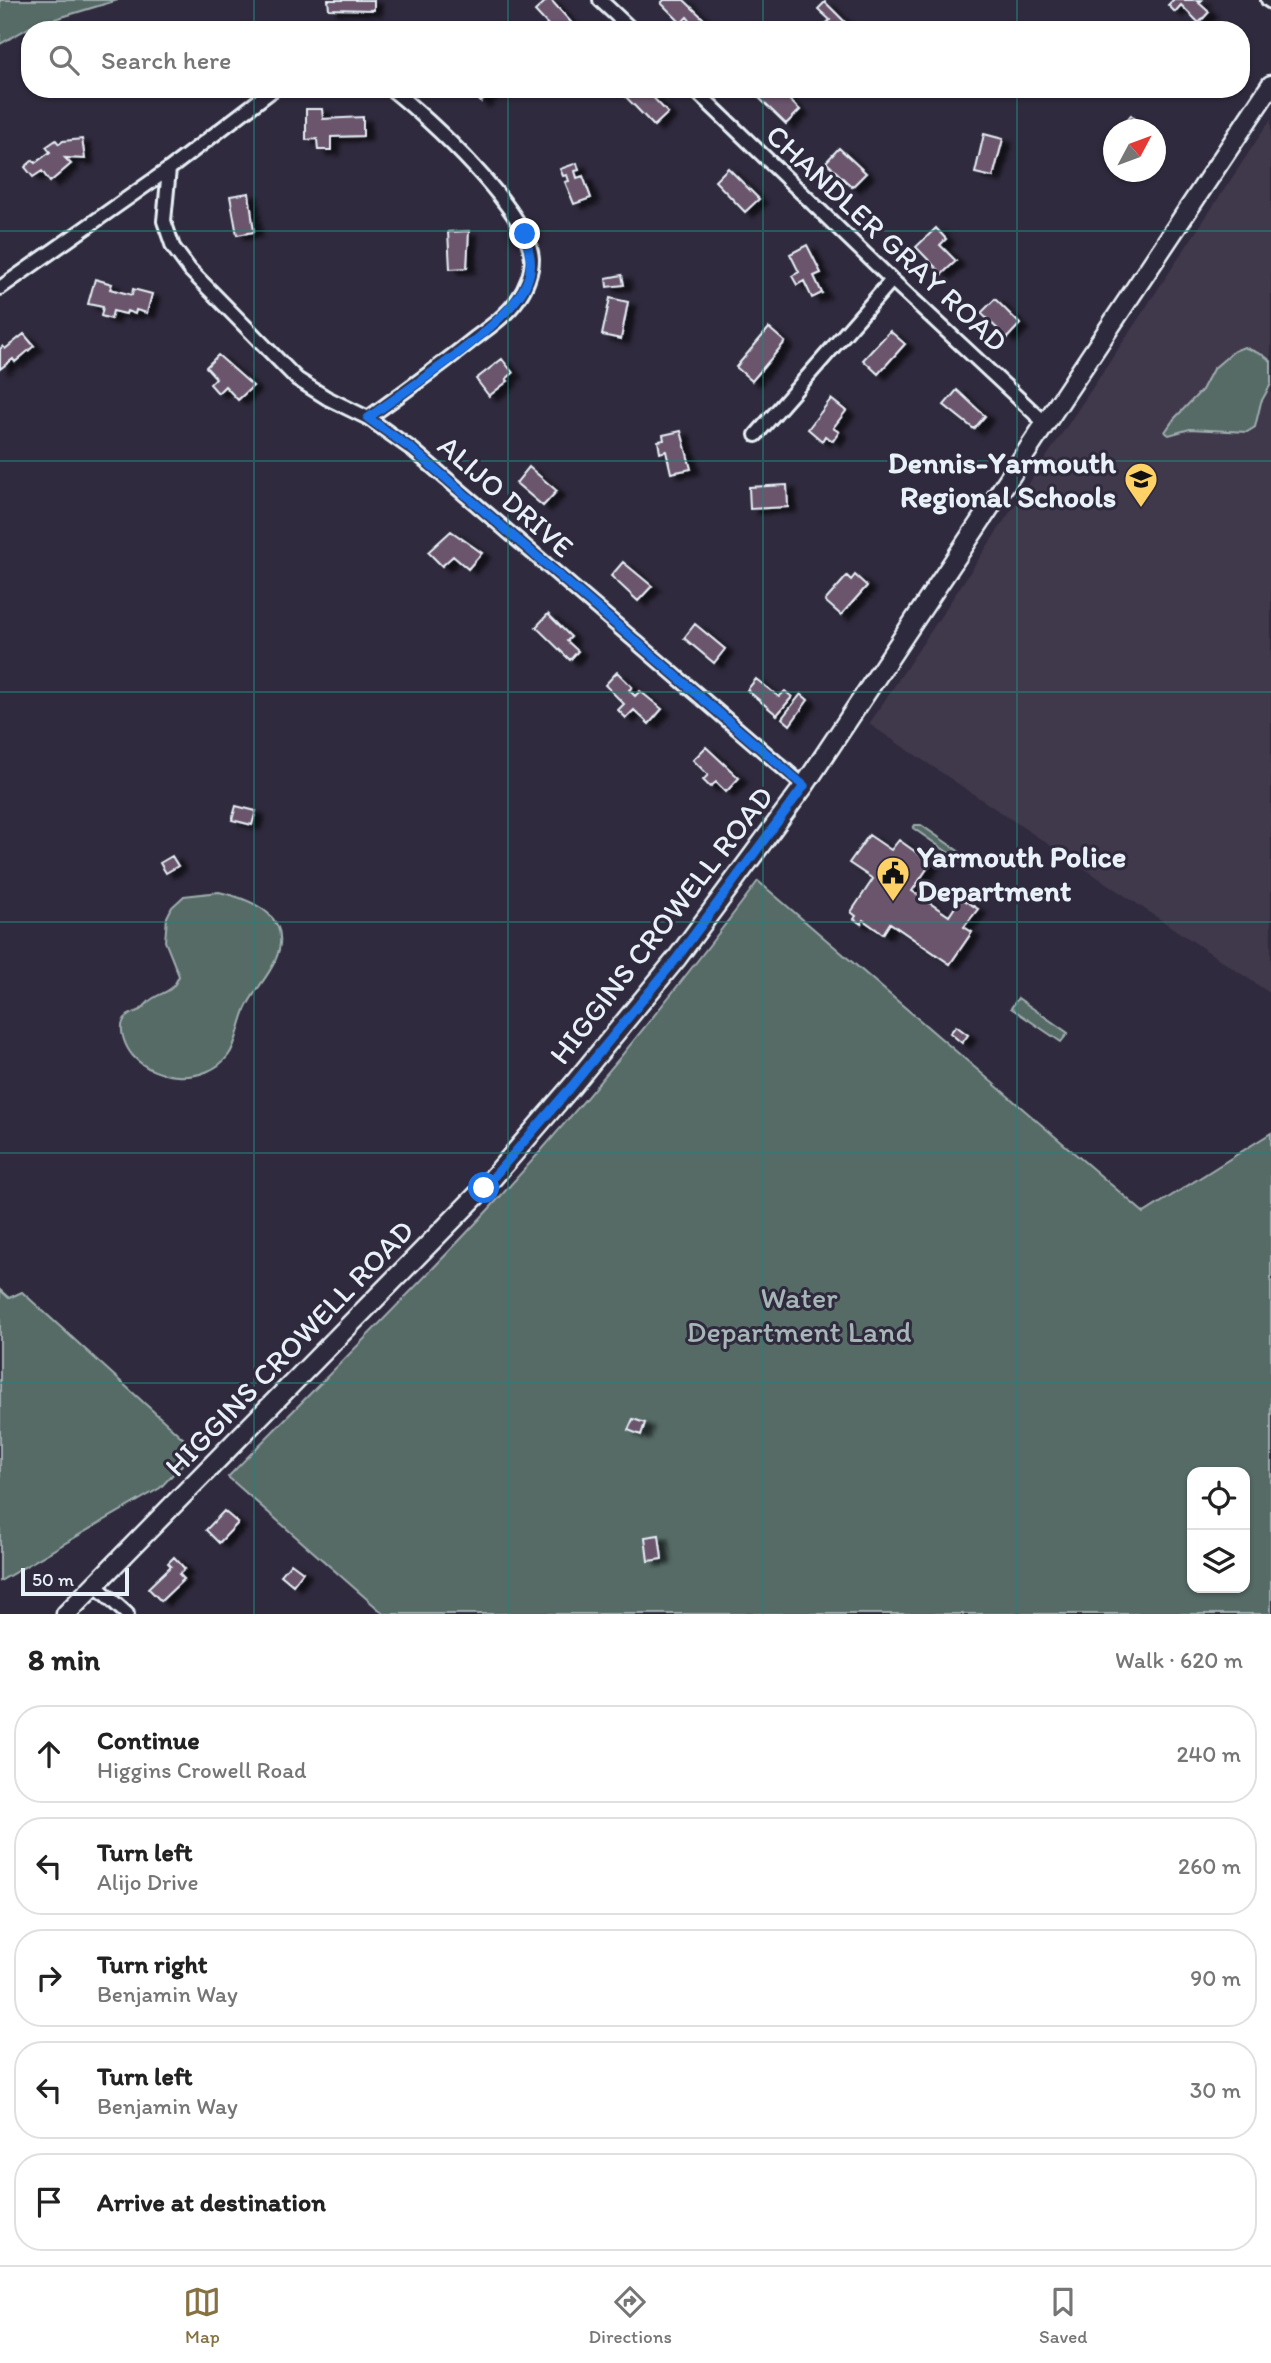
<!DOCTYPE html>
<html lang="en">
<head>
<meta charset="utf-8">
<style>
	body { margin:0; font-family:Itim,sans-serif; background:#f2f2f2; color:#222 }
	.controls { position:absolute; right:21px; bottom:21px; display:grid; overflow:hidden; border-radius:14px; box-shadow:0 2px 5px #0004 }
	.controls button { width:63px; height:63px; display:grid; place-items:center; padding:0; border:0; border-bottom:2px solid #e0e0e0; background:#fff; color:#222; font:35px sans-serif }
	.compass { position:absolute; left:1103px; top:119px; width:63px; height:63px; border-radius:50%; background:#fff; box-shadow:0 2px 5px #0004; rotate:49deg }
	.scale { position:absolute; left:21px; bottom:18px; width:108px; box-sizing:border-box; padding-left:7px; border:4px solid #e8f1f8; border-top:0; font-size:19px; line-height:24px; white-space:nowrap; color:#e8f1f8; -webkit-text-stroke:5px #2f2a3d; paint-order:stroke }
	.stop { position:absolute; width:21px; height:21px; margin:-16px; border:5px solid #1a73e8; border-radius:50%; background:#fff }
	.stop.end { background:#1a73e8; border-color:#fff; box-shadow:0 2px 7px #0008 }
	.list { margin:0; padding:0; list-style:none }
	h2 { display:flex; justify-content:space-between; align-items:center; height:91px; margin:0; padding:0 28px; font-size:30px }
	h2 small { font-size:23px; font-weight:400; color:#767676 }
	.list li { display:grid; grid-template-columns:46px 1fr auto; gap:21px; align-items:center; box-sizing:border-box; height:98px; margin:0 14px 14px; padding:0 14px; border:2px solid #e0e0e0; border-radius:28px }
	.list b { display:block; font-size:26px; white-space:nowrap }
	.list p { margin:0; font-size:23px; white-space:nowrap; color:#767676 }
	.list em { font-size:23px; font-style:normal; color:#767676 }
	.icon { flex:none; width:38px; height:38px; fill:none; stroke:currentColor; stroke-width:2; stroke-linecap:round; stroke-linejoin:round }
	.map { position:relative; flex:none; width:1271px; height:1614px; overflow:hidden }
	.search { position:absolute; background:#fff; box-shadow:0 2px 5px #0004; left:21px; right:21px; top:21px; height:77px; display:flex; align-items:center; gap:18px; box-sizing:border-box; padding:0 24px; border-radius:28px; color:#767676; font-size:26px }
	.sheet { height:651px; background:#fff }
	nav { display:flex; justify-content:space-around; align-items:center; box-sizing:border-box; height:98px; border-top:2px solid #e0e0e0; background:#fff; font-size:19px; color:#767676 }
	nav a { display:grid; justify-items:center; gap:4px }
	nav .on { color:#857141 }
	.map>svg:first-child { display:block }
	.built { fill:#41374b }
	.green { fill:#566b66; stroke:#9faeaf; stroke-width:2; fill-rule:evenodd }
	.building { fill:#6a556c; stroke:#e8f1f8; stroke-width:2; filter:url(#shadow) }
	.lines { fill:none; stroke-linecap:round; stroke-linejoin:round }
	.street-casing { stroke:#e8f1f8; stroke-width:18 }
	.secondary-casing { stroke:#e8f1f8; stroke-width:23 }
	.street { stroke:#2f2a3d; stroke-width:12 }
	.secondary { stroke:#2f2a3d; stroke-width:18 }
	.route { stroke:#1a73e8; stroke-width:9 }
	.grid { fill:none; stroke:#25827c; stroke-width:2; stroke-opacity:0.55 }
	.labels { text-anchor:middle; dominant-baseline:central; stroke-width:6; stroke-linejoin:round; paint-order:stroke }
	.street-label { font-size:30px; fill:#e8f1f8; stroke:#2f2a3d }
	.poi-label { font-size:30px; font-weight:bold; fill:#e8f1f8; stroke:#2f2a3d; text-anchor:end }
	.park-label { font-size:30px; fill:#a6b5b6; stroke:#2f2a3d }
</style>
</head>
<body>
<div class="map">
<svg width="1271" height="1614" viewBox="0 0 1271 1614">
	<defs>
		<filter id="shadow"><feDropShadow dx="8" dy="4.5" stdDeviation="2" flood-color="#0009"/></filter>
	</defs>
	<rect width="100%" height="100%" fill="#2f2a3d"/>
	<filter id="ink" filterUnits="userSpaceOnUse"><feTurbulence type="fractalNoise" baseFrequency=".0143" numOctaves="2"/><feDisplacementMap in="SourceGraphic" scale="14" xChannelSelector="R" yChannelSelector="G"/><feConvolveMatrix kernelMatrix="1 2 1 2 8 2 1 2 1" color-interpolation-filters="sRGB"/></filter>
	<g filter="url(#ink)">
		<path class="built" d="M1271,119V994L869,724Z"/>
		<path class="green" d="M0,0H118L32,26L0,44Z
			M1244,347L1263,355L1271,361V384L1261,402L1255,427L1247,432L1190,429L1169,435L1165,432L1174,419L1202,390L1213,369L1234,351Z
			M915,825H921L977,864L974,869L969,867L913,828Z
			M758,881L1144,1213L1271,1133V1614H384L228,1477C315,1388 404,1301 488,1210C584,1105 673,995 758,881ZM1192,1472H1245V1588H1192Z
			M219,892C254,900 295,917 275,961C268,977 255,990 247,1006C239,1021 238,1043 228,1056C206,1084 156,1082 133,1056C126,1048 119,1032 123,1022C126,1014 134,1013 140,1010C145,1007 147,1002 152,999C166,990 171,994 179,976L165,941L167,917L172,907L184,896Z
			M1018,998L1068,1033L1061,1042L1011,1008Z
			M0,1290L9,1298L22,1292L196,1450L160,1488L0,1581Z"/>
		<path class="building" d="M328,0H374V10L329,9Z
			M547,0H551L578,30H547L550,27L535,11Z
			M664,0H684L707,22L699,30H688L693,24L687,17L681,23L661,3Z
			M1173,0H1202L1199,3L1209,12L1199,23L1181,5L1175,12L1168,5Z
			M825,2L853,30H825L822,27L830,20L818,9Z
			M468,89H494L481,102Z
			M632,89H645L668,113L654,126L625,96Z
			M764,89H778L800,110L786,124L757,96Z
			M306,109H322L323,119L363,117V136L331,137V150H318L317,139L306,140Z
			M1131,115L1147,130H1118Z
			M984,134L1003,139L993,177L975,173Z
			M82,139L85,159L65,158L71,164L50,182L42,171L33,177L25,167L33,160L35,163L50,152L46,147L56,140L59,144L63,141Z
			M839,148L866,173L852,187L826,162Z
			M577,163L579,170L575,171L577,178L583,176L591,198L574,204L565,182L569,181L567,175L563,176L560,169Z
			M728,168L759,199L745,212L715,181Z
			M249,193L254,232L237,235L230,196Z
			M936,228L946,239L940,245L956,261L942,274L916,247Z
			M469,231L467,268L450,269L448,232Z
			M807,245L821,273L814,276L822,293L812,298L804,281L797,285L792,276L799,272L790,254Z
			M622,275L624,285L607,287L606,278Z
			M95,279L112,284L110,289L132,295L133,289L152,294L147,313L136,310L135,314L127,311L126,314L113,311L111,319L101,316L103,307L88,304Z
			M610,298L628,302L621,339L602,335Z
			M995,299L1020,324L1007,338L981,313Z
			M769,328L785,342L752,381L736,367Z
			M890,331L905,344L878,374L863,360Z
			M24,334L34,346L15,362L13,359L0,369V349L3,346L5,349Z
			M218,355L253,386L238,400L225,386L218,393L210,384L216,378L206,367Z
			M502,359L513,373L506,379L508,381L489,396L476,379Z
			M957,390L985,416L974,429L944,405Z
			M831,399L846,411L833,428L839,432L833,441L825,436L822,441L808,429Z
			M681,431L691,469L671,473L666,451L660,453L658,441L664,440L663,435Z
			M529,467L557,491L543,506L516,483Z
			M787,485L788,507L750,509L749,487Z
			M451,531L482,553L468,569L453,556L442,566L428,552Z
			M623,562L652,586L638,601L611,576Z
			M855,575L867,586L841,615L825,601L847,576L851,580Z
			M548,614L571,637L567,641L578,651L570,660L536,627Z
			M695,624L725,649L714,663L684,638Z
			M617,672L632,687L629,690L635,696L640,691L662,709L649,724L634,710L626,718L618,710L624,704L605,685Z
			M756,679L779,697L785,691L792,697L777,715L747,690Z
			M801,694L808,700L790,725L782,718Z
			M706,747L739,778L726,792L716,782L710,787L703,780L708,775L693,760Z
			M236,806L256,811L252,825L232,820Z
			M869,835L891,850L899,840L931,863L912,891L949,916L961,898L978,909L964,927L972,932L950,964L890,923L883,934L863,920L861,924L854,919L856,916L851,912L873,879L849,863Z
			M172,856L178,866L166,873L160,863Z
			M956,1026L968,1035L962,1043L950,1033Z
			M633,1419L645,1423L641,1435L628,1430Z
			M224,1511L238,1523L219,1543L206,1530Z
			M659,1535L662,1559L648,1561L645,1537Z
			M174,1557L185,1569L179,1574L184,1579L161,1601L148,1588L171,1566L168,1563Z
			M291,1563L303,1572L293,1585L281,1575Z"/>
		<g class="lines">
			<defs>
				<path id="street" d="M600,0L632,30
					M1268,0L1271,2
					M694,89L892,280L1045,423
					M169,169L164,221L173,247L190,270L297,379L327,398L368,418L413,450L804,786
					M0,288L169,169L274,89
					M368,418C404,392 440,366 475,338C490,327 508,314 518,299C526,288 532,272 532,259C530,212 428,118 391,89
					M756,435L892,280
					M95,1585L127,1614"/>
				<path id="secondary" d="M66,1614L484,1188L572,1086L677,958L804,786L1271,85"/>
			</defs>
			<use href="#street" class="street-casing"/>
			<use href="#secondary" class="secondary-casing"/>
			<use href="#street" class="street"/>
			<use href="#secondary" class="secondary"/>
		</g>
	</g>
	<g class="lines" filter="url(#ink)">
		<path class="route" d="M484,1188L572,1086L677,958L804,786L413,450L368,418C408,388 510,325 527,282C534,265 529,251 525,234"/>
	</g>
	<path class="grid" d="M254,0V30M508,0V30M763,0V30M1017,0V30M254,89V1614M508,89V1614M763,89V1614M1017,89V1614M0,231H1271M0,461H1271M0,692H1271M0,922H1271M0,1153H1271M0,1383H1271"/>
	<defs>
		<symbol id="school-pin" viewBox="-11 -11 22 30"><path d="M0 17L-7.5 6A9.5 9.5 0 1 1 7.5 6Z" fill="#ffd166" stroke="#2f2a3d"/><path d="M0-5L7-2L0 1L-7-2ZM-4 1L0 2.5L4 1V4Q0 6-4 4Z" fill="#111"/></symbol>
		<symbol id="civic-pin" viewBox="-11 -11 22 30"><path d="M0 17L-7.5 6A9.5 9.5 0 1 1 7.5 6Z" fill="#ffd166" stroke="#2f2a3d"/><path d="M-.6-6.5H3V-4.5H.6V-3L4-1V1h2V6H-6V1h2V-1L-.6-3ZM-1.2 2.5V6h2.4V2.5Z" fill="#111"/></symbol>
	</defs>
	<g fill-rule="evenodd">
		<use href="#school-pin" x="1122" y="460" width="38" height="52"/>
		<use href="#civic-pin" x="874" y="854" width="38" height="52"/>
	</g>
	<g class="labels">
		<g class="street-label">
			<text transform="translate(887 238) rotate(43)">CHANDLER GRAY ROAD</text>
			<text transform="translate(506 496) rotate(41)">ALIJO DRIVE</text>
			<text transform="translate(661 925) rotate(-52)">HIGGINS CROWELL ROAD</text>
			<text transform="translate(289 1348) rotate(-46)">HIGGINS CROWELL ROAD</text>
		</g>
		<g class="poi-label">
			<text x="1116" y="462">Dennis-Yarmouth<tspan x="1116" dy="34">Regional Schools</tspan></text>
			<text x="917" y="856" text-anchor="start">Yarmouth Police<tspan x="917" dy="34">Department</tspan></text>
		</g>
		<g class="park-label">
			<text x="799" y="1297">Water<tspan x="799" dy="34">Department Land</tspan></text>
		</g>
	</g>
</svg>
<div class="controls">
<button><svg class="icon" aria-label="locate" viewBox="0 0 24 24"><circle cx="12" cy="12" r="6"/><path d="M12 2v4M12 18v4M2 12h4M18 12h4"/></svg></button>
<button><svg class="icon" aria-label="layers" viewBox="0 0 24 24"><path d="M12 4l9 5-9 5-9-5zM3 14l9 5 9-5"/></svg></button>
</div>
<svg class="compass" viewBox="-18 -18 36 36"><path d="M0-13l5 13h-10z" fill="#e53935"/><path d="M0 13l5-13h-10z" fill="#767676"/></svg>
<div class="scale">50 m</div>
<div class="stop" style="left:484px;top:1188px"></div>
<div class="stop end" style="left:525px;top:234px"></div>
<div class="search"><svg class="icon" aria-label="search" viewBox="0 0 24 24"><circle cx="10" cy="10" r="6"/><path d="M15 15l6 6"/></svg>Search here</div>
</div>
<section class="sheet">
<h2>8 min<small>Walk · 620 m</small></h2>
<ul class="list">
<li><svg class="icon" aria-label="ahead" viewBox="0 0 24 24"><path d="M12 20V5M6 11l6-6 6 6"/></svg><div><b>Continue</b><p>Higgins Crowell Road</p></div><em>240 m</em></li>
<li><svg class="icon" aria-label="left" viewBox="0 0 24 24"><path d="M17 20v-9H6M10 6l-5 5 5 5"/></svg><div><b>Turn left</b><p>Alijo Drive</p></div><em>260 m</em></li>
<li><svg class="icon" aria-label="right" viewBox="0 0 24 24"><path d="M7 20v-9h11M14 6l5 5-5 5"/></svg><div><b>Turn right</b><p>Benjamin Way</p></div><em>90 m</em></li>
<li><svg class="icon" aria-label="left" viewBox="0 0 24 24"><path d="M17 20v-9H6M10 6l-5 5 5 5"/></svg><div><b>Turn left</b><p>Benjamin Way</p></div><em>30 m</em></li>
<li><svg class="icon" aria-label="arrive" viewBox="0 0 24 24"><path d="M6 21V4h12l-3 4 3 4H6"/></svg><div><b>Arrive at destination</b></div></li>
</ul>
</section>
<nav>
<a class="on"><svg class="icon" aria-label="map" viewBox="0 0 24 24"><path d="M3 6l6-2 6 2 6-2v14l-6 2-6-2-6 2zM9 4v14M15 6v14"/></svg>Map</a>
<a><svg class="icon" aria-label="directions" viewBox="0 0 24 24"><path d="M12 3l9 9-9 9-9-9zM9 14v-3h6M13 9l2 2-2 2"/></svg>Directions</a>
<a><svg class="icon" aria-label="saved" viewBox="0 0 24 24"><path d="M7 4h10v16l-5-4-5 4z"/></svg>Saved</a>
</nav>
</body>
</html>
